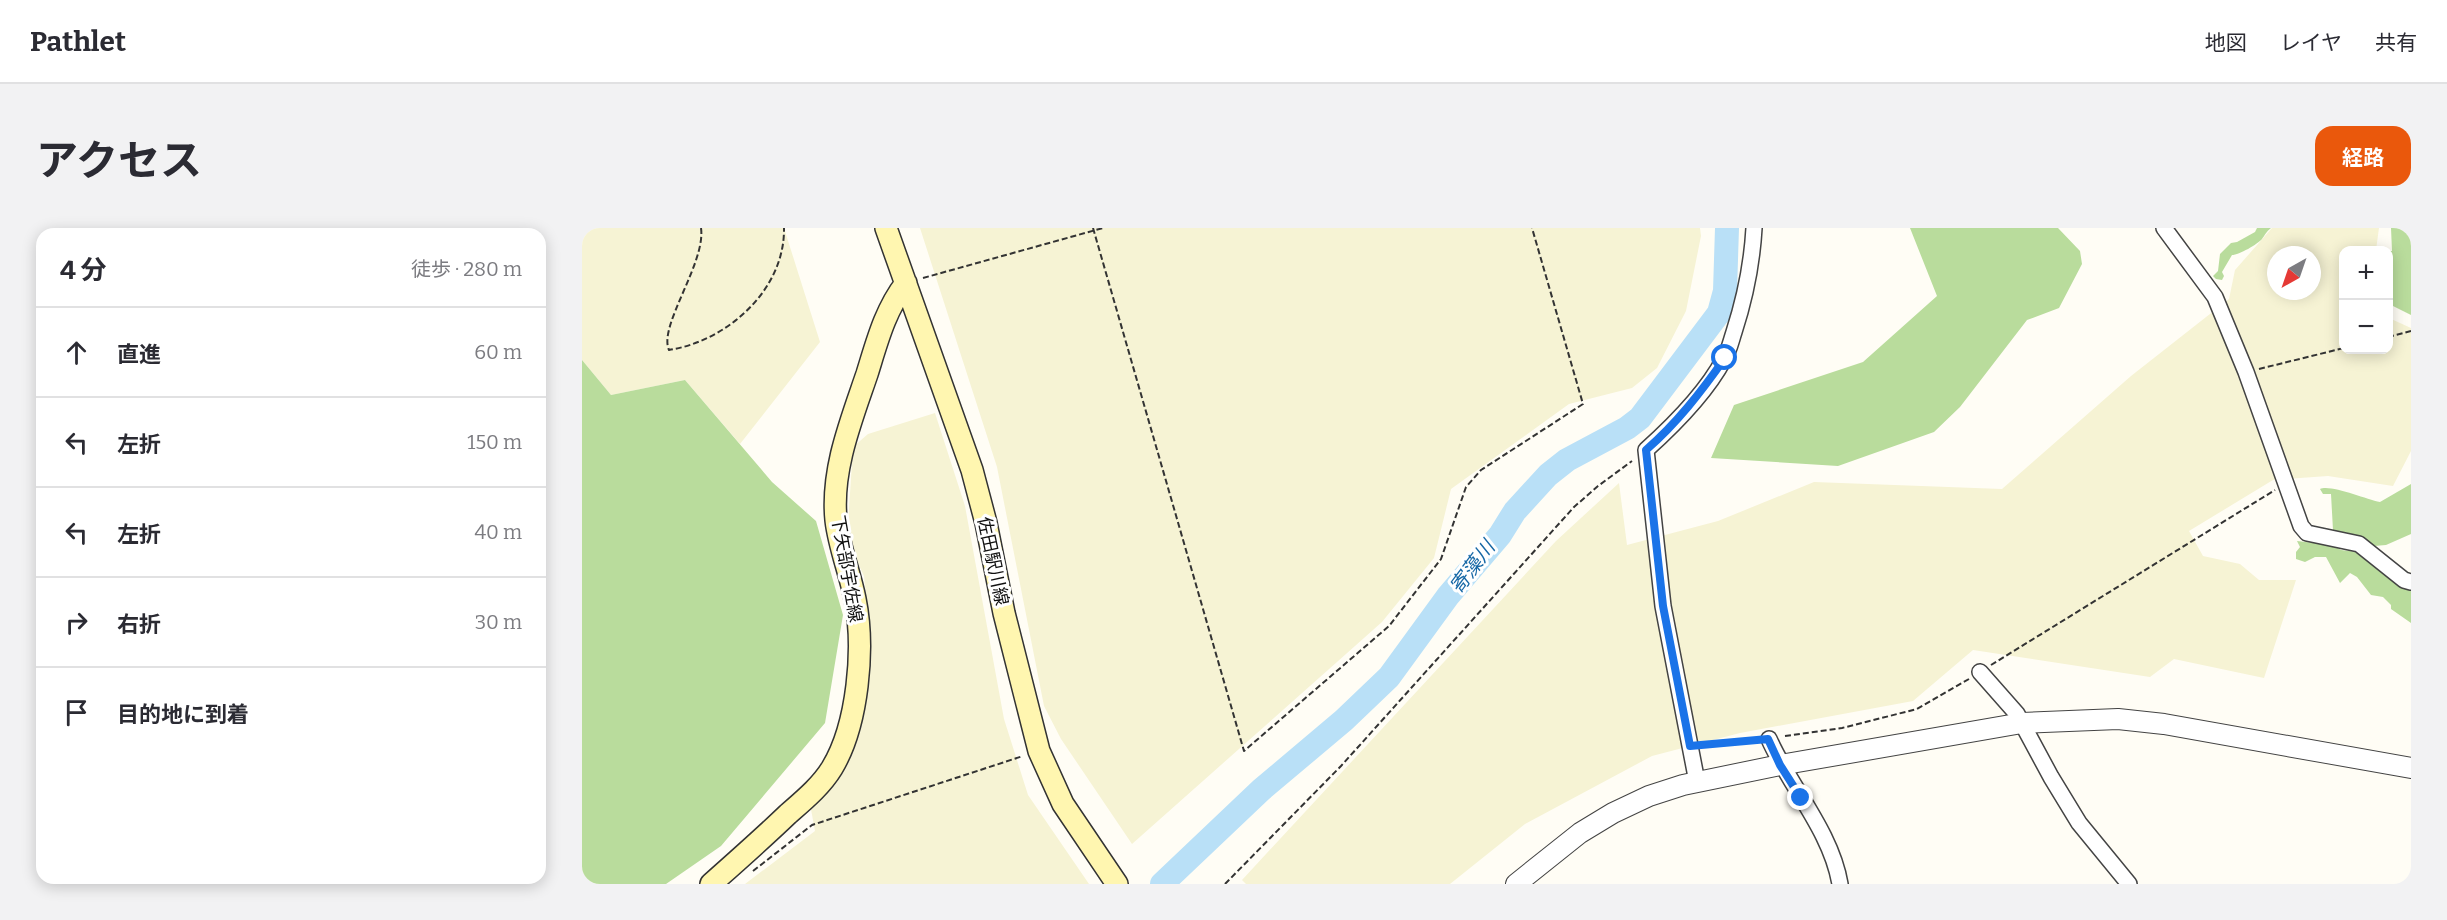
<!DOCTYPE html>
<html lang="ja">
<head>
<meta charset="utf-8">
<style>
	body { margin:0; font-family:Bitter,"Noto Sans JP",serif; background:#f2f2f3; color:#2b2b33 }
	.controls { position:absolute; right:18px; top:18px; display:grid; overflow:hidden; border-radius:12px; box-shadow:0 3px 15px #0003 }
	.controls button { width:54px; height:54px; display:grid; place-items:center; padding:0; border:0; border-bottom:2px solid #e1e1e2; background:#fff; color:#2b2b33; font:30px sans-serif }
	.compass { position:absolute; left:1685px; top:18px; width:54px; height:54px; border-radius:50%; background:#fff; box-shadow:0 3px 15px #0003; rotate:220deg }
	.stop { position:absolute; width:18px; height:18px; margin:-14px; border:4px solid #1a73e8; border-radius:50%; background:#fff }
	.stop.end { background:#1a73e8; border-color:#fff; box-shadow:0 2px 6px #0008 }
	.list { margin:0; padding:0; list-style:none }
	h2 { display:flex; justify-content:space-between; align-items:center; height:78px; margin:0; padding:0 24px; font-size:26px }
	h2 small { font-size:20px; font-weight:400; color:#7c7c81 }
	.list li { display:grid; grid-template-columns:39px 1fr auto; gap:18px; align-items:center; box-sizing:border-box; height:90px; padding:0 24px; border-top:2px solid #e1e1e2 }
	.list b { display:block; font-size:22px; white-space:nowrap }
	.list em { font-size:20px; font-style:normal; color:#7c7c81 }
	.icon { flex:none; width:33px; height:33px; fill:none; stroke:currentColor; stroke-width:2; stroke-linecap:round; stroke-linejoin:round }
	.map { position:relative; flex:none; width:1829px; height:656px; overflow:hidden; border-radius:18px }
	header { display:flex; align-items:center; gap:36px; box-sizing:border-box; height:84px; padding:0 30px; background:#fff; border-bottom:2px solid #e1e1e2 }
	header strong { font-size:28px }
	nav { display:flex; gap:33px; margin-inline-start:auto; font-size:21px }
	.intro { display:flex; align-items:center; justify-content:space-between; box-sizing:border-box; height:144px; padding:0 36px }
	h1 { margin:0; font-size:42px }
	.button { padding:15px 27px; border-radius:18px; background:#ea580c; color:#fff; font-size:21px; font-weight:700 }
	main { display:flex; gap:36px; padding:0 36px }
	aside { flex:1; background:#fff; border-radius:18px; box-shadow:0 3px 15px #0003 }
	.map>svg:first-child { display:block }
	.farmland { fill:#f6f3d4; fill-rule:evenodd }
	.forest { fill:#b9dc9c }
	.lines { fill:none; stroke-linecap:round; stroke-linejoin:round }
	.river { stroke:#b9e0f7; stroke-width:24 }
	.minor-casing { stroke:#444; stroke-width:18 }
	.tertiary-casing { stroke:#444; stroke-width:22 }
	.secondary-casing { stroke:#333; stroke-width:24 }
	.path { stroke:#333; stroke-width:2; stroke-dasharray:6 3; stroke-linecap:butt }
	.minor { stroke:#fff; stroke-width:15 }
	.tertiary { stroke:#fff; stroke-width:20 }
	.secondary { stroke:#fff6b0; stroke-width:21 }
	.route { stroke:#1a73e8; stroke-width:8 }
	.labels { text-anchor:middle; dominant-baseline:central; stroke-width:6; stroke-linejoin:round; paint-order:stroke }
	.street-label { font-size:18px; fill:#111; stroke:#fff }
	.water-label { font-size:20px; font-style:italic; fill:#1768a6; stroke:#fff }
</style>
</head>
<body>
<header>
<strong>Pathlet</strong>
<nav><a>地図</a><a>レイヤ</a><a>共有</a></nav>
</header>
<div class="intro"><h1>アクセス</h1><a class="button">経路</a></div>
<main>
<aside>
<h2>4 分<small>徒歩 · 280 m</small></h2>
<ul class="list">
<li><svg class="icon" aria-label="ahead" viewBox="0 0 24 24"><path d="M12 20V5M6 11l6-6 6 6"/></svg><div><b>直進</b></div><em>60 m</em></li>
<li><svg class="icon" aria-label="left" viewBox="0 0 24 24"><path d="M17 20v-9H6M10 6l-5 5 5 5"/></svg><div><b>左折</b></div><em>150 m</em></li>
<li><svg class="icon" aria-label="left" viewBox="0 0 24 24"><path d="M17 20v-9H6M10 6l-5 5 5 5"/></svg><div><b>左折</b></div><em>40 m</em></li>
<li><svg class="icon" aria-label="right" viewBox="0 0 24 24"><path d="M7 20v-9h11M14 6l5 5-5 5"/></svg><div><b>右折</b></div><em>30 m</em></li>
<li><svg class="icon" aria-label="arrive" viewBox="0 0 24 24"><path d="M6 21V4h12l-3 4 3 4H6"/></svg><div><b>目的地に到着</b></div></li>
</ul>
</aside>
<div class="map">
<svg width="1829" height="656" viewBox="0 0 1829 656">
	<rect width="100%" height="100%" fill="#fffdf5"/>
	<path class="farmland" d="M0,0H202L238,114L158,216L103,152L29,167L0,132Z
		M338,0H1118L1119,8L1104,83L1075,140L1050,160L987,176L869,261L852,330L800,394L550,616L479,511L462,478L415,239Z
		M1690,0H1797L1794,22H1762V122H1806L1807,90L1829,100V223L1811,258L1746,248L1691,252L1607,303L1621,328L1658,336L1677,352H1714L1682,450L1592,431L1568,449L1391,422L1331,473L1158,505L1070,528L943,596L868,656H664L660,652L974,313L1037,255L1045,317L1136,293L1232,254L1420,261L1549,148L1647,71L1653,42ZM1694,27H1730V63H1694Z
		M353,185L383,278L422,491L446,567L507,656H163L233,603L228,576L281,481L289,418L282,348L265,312L271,219L286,206Z"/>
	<path class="forest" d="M1328,0H1476L1498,23L1500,36L1477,80L1445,92L1378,179L1352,204L1256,238L1129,230L1152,177L1281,134L1355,68Z
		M1675,0H1689C1684,4 1683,7 1680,11C1676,16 1657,27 1650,27L1640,44L1642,48L1640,52L1634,51L1631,48L1636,43L1638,26L1649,15L1655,14L1673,4Z
		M1809,0H1829V87L1807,76V23H1810Z
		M0,132L29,167L103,152L190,254L234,293L261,387L243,495L139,618L84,656H0Z
		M1829,256V306L1804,317L1780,319L1760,317L1751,302L1749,266H1741L1738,261C1748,256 1783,271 1798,274Z
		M1743,312L1759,322L1775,324L1829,358V395L1809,381V377L1801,369L1789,367L1775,349L1768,345L1758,355L1744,329H1733L1723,334L1714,331V324L1718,319L1715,313L1741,316Z"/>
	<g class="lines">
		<path class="river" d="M580,656L679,562L762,492L807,449L866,368L918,307L933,283L966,247L985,232L1045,200L1058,190L1137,85L1143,63L1145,0"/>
		<defs>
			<path id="minor" d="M1582,0L1633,69L1664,144L1719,298L1725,305L1777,316L1822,352L1829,354
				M1398,444L1435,486L1469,549L1497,595L1547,656
				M1187,511C1208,559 1249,603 1258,656
				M1115,554L1081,378L1064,222C1093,196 1124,165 1142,131C1147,123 1149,113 1152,104C1163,70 1170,36 1172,0"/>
			<path id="tertiary" d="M934,656L998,605L1031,585L1067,568L1101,557L1198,537L1440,495L1536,491L1582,496L1829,540"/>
			<path id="secondary" d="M304,0L390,242L404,295L422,385L457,523L481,576L535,656
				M129,656C155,633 181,610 206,586C222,572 239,558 250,540C276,497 283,420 273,371C268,345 257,319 254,292C249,242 269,193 285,146C295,114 303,82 324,55"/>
		</defs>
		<use href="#minor" class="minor-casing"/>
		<use href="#tertiary" class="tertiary-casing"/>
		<use href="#secondary" class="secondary-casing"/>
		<path class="path" d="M119,0C124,35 76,98 87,122C145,113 203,62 202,0
			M511,0L662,523L807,398L859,331L884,259L899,242L1001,176L950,0
			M341,50L521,0
			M1806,109L1829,103
			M1677,141L1762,120
			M1409,437L1693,262
			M1203,508L1260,500L1335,481L1387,451
			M1122,517L1173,512
			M171,643L230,597L441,528
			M643,656L759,538L992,279L1016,258L1050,233"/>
		<use href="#minor" class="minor"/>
		<use href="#tertiary" class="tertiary"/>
		<use href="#secondary" class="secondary"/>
	</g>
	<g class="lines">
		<path class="route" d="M1143,130C1119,164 1095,195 1064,222L1081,378L1108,518L1186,511L1198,537L1219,570"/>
	</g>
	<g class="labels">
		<g class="street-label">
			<text transform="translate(411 333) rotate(78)">佐田駅川線</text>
			<text transform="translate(265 341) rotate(80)">下矢部宇佐線</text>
		</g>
		<g class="water-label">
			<text transform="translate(890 339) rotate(-53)">寄藻川</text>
		</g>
	</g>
</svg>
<div class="controls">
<button>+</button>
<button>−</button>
</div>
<svg class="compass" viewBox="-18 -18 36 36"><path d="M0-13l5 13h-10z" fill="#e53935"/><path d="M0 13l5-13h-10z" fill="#7c7c81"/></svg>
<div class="stop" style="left:1143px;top:130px"></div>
<div class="stop end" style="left:1219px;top:570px"></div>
</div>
</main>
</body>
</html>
